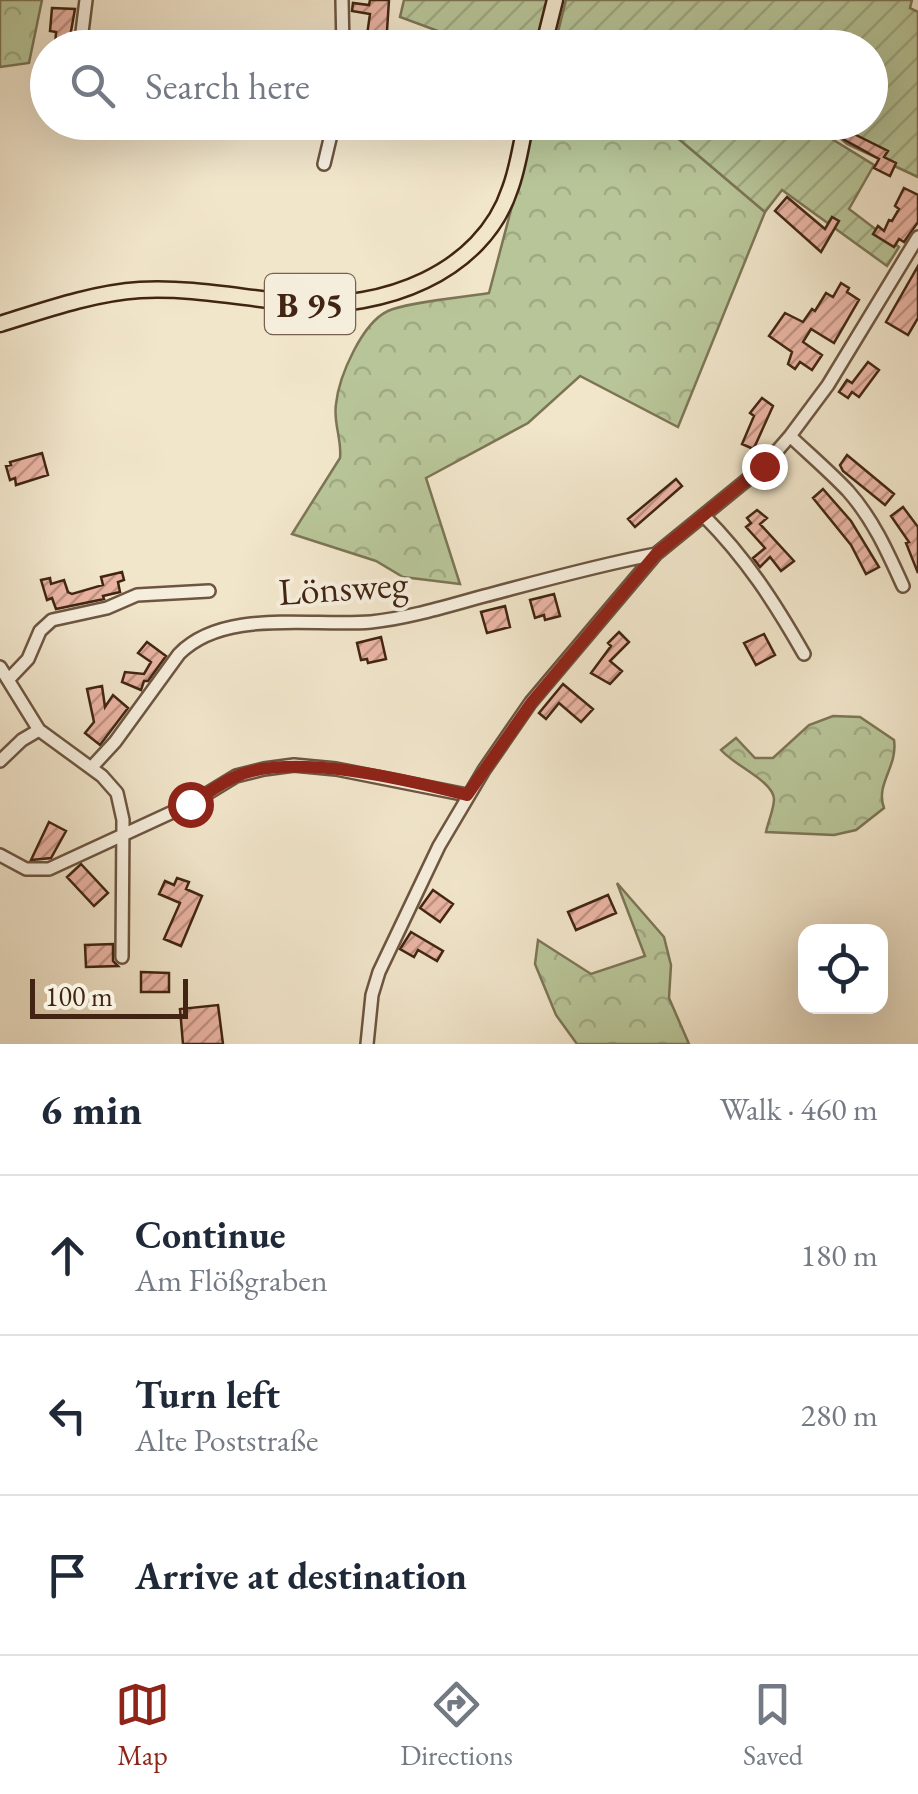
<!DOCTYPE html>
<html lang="en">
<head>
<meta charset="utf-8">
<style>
	body { margin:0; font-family:"EB Garamond",serif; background:#f6f6f7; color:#1f2937 }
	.controls { position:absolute; right:30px; bottom:30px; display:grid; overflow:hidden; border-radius:20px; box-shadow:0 10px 40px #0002 }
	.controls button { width:90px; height:90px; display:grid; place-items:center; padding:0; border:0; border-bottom:2px solid #e0e1e3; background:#fff; color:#1f2937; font:50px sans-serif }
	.scale { position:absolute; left:30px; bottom:25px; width:158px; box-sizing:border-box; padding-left:10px; border:5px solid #412512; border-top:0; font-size:28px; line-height:35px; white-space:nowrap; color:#412512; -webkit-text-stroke:8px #f6eedd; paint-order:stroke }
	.stop { position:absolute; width:30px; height:30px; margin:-22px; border:8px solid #8f2418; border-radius:50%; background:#fff }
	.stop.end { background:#8f2418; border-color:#fff; box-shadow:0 2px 10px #0008 }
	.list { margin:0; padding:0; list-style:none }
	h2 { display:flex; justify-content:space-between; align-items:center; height:130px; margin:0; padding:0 40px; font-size:42px }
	h2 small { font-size:32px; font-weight:400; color:#747a83 }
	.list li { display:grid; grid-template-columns:65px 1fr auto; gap:30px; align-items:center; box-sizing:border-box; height:160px; padding:0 40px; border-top:2px solid #e0e1e3 }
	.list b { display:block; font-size:38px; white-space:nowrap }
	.list p { margin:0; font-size:32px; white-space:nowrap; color:#747a83 }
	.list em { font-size:32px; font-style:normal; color:#747a83 }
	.icon { flex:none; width:55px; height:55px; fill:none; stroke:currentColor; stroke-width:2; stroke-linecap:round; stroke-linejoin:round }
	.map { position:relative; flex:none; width:918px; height:1044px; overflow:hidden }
	.search { position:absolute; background:#fff; box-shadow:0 10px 40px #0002; left:30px; right:30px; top:30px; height:110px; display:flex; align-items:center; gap:25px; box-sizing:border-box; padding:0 35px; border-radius:55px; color:#747a83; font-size:38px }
	.sheet { height:610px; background:#fff }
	nav { display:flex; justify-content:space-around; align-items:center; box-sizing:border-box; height:140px; border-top:2px solid #e0e1e3; background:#fff; font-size:28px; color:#747a83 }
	nav a { display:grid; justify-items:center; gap:5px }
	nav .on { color:#8f2418 }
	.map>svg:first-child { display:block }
	.forest { fill:url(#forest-crowns); stroke:#7c7555; stroke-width:2.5 }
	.garden { fill:url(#garden-furrows); stroke:#7c7555; stroke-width:2.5 }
	.building { fill:url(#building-hatch); stroke:#412512; stroke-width:2.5 }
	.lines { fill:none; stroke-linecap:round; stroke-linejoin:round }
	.minor-casing { stroke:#6d5540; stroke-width:16 }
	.major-casing { stroke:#412512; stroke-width:19 }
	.minor { stroke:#f6eedd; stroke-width:11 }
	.major { stroke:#f1e5ca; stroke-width:14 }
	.route { stroke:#8f2418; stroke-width:12 }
	.labels { text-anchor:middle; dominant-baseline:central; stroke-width:8; stroke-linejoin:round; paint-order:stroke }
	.shield { fill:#f6eedd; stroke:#77614f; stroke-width:2.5 }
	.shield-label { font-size:35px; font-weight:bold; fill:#412512 }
	.street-label { font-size:38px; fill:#412512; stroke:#f6eedd }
</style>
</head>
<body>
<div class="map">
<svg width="918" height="1044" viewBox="0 0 918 1044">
	<defs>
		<pattern id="forest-crowns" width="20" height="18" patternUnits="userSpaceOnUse" patternTransform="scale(2.5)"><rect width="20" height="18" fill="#b8c598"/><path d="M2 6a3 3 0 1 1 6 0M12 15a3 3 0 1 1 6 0" fill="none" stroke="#9fa982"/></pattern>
		<pattern id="garden-furrows" width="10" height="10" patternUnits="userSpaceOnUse" patternTransform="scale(2.5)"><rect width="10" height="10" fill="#b8c598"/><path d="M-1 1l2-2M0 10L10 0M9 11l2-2" fill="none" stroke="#9fa982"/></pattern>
		<pattern id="building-hatch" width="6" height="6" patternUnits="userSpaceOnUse" patternTransform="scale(2.5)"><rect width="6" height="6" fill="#eab4a3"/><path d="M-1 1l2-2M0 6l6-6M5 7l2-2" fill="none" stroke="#bf9283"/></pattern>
	</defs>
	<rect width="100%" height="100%" fill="#f1e5ca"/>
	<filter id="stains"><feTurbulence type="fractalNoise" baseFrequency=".002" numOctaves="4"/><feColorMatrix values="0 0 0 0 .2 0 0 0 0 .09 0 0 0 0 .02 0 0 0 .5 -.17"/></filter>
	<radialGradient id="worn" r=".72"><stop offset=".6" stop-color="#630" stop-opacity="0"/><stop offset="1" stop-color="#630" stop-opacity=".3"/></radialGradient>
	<path class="forest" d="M0,0H42L29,63L0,67Z
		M534,123H660L765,212L678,427L580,376L528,423L426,478L460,584L403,577L376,561L292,534L340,458C342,439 333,423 336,404C339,376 362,323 388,311C407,302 466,297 489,293Z
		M833,716L860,717L894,740C898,767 875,784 884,808L856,830L834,835L766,832C768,822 774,809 774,799C773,781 735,766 721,750L736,738L755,758H773L809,725Z
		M617,883L664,937L671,965L669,998L689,1044H577L556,1015L535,964L538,940L591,974L645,956Z"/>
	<path class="garden" d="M404,0H547L535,47H481L400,17Z
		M566,0H912L910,8L918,12V177L847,144L830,130L833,123L870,122V48L829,47L814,38L807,48H554Z
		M660,123H806L874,165L849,209L899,247L887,266L782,190L765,212Z"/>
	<path class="building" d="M370,0H389L386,46L366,42L370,14L352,11L353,3L369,5Z
		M52,8L75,9L68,48H55L56,32L50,31Z
		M848,131L888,151L884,157L896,163L890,176L874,168L879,159L843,139Z
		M904,188L918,195V222L904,242L899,239L894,247L873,234L878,226L884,231L889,220L892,221L899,209L895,206Z
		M787,197L825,229L832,217L839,221L821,252L775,211Z
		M918,266V318L908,335L886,322Z
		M841,283L849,288L847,292L859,300L834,343L811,329L803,342L822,355L812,370L800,362L795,369L788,364L792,352L769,336L785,313L803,322L812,309L815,311L826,293L833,297Z
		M868,362L879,370L859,397L852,392L848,398L839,392L847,380L852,383Z
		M762,398L773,406L754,448H751L742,444L754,416L750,413Z
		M42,453L48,475L16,485L15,478L10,480L6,466L11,465L10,462Z
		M847,455L894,494L885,505L843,471L840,465Z
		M676,479L682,486L635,527L628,519Z
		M823,489L851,521L879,567L866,574L851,545L813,498Z
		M903,507L918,527V573L906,543L909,542L891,516Z
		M757,510L767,518L760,524L794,561L781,571L770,557L760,567L753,558L765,548L746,527L751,523L747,518Z
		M122,572L124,580L118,582L120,592L103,596L104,599L56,609L52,598L47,600L41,580L50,578L51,584L64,580L68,592L72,594L103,585L101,577Z
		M554,594L560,616L545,620L544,615L535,618L530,600Z
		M505,606L510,627L487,633L481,612Z
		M619,632L629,642L610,661L622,671L610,684L591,673L611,646L608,643Z
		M764,634L775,655L756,665L744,643Z
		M381,637L386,659L368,663L367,659L361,660L357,643Z
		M147,642L166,656L148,681H144L141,690L122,682L125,672L144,674L151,662L138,653Z
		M563,684L593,709L581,722L559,703L546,719L539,713Z
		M102,686L105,707L113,695L128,708L100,745L85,733L94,722L87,689Z
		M49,822L66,831L51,858L31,860Z
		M81,864L108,893L94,906L67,877Z
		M177,878L189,882L186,889L202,896L181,946L164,939L180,903L159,894L165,881L174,885Z
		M433,890L453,904L440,922L420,908Z
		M608,895L616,913L576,930L568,912Z
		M411,932L443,951L437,961L418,950L414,957L400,949Z
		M113,944V961L118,966L86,967L85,945Z
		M141,972L169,973V992H141Z
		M218,1005L223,1044H183L180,1009Z"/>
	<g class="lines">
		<defs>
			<path id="minor" d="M342,0L343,48
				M80,48L86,0
				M324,164L334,122
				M790,436C809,454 830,472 848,491C873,519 888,553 903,586
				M704,516C746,558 775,603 804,654
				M0,667L39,730L102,776L117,793L123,820L122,957
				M9,679L28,659L40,631L52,620L107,608L137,595L209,591
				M0,761L22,740L39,730
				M91,768L115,742L179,654C224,608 312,627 371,622C409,618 447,606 484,596C541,581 598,565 656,554
				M0,855L26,869H49L190,804L236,776L264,769L294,765L336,769L467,795
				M367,1044L372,995L379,972L439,846L484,770L531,702L656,554L764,466L790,436L828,385L918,237"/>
			<path id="major" d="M543,48L555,0
				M0,324C45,310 93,293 140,290C194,287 246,299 299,303C381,310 482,274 510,189C518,168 521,144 526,122"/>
		</defs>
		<use href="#minor" class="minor-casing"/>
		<use href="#major" class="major-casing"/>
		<use href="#minor" class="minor"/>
		<use href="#major" class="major"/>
	</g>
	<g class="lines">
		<path class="route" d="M190,804C205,795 221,783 237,776C294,752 408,780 467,795L532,702L656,554L764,466"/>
	</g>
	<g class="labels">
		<rect class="shield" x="265" y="274" width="90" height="60" rx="8"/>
		<g class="shield-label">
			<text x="310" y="304">B 95</text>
		</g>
		<g class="street-label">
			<text transform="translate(343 587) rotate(-4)">Lönsweg</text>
		</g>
	</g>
	<rect width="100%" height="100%" filter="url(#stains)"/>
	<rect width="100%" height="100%" fill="url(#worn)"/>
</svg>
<div class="controls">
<button><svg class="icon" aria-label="locate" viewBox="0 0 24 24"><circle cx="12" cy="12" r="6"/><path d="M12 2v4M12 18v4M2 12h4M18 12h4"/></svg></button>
</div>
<div class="scale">100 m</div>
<div class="stop" style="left:190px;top:804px"></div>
<div class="stop end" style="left:764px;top:466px"></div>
<div class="search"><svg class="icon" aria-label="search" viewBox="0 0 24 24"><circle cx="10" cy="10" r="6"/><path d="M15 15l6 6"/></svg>Search here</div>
</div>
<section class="sheet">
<h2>6 min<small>Walk · 460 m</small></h2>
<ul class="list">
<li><svg class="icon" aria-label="ahead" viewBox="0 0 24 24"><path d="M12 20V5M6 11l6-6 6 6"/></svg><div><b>Continue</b><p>Am Flößgraben</p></div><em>180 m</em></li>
<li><svg class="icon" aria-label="left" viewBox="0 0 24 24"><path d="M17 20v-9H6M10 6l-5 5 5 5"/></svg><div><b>Turn left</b><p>Alte Poststraße</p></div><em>280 m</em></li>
<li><svg class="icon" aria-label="arrive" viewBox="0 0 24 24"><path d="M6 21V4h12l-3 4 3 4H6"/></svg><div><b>Arrive at destination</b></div></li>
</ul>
</section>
<nav>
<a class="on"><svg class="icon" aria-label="map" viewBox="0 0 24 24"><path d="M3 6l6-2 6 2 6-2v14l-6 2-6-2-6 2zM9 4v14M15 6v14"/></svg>Map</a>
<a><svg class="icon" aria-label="directions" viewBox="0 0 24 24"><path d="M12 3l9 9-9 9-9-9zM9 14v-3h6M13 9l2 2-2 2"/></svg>Directions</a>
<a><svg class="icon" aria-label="saved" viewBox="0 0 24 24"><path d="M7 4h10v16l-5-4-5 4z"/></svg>Saved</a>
</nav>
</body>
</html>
